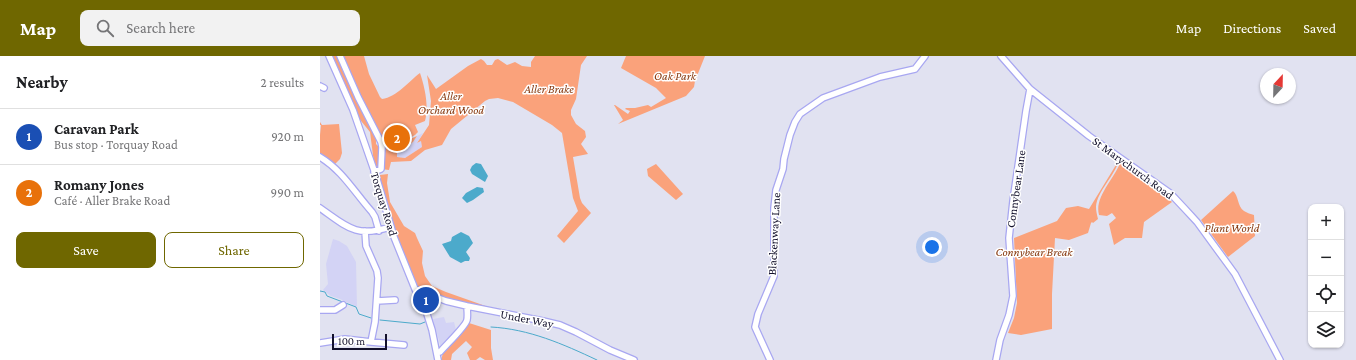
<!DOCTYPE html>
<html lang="en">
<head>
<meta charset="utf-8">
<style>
	body { margin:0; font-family:"Crimson Pro",serif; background:#f2f2f2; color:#202124 }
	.controls { position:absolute; right:12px; bottom:12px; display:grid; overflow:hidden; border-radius:8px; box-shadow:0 1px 3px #0004 }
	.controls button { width:36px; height:36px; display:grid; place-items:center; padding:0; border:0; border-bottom:1px solid #e0e0e0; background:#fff; color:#202124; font:20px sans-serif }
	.compass { position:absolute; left:940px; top:12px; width:36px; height:36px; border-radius:50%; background:#fff; box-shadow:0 1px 3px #0004; rotate:22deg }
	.scale { position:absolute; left:12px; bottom:10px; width:55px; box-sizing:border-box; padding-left:4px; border:2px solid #13112c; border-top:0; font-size:11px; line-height:14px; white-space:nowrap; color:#13112c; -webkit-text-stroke:3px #fff; paint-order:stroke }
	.you { position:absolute; left:612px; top:191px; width:14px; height:14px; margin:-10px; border:3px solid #fff; border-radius:50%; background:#1a73e8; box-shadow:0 0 0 6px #1a73e833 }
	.badge { display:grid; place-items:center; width:26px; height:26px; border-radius:50%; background:#6f6700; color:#fff; font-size:13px; font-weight:700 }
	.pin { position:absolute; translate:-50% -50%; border:2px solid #fff; box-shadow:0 1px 4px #0006 }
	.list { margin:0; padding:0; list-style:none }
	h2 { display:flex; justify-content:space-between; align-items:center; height:52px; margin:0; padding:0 16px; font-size:17px }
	h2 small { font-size:13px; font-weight:400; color:#757577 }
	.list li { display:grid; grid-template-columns:26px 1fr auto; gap:12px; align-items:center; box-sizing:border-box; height:56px; padding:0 16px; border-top:1px solid #e0e0e0 }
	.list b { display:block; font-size:15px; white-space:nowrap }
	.list p { margin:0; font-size:13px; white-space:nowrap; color:#757577 }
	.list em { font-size:13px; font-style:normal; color:#757577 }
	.actions { display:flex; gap:8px; padding:12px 16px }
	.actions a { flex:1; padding:9px 0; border:1px solid #6f6700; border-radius:8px; text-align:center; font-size:14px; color:#6f6700 }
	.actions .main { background:#6f6700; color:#fff }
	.icon { flex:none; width:22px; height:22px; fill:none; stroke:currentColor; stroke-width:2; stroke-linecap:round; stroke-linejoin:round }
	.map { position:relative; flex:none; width:1036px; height:304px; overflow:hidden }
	header { display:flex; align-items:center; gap:24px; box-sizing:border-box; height:56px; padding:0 20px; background:#6f6700; color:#fff }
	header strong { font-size:19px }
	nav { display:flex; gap:22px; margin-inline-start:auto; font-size:14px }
	.search { width:280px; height:36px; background:#f2f2f2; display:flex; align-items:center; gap:10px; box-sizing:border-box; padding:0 14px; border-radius:8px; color:#757577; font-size:15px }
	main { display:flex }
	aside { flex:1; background:#fff }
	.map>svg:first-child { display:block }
	.built { fill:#d3d3f5 }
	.green { fill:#faa27b }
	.water { fill:#4caacb }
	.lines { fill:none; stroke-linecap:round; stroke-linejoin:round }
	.stream { stroke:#4caacb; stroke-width:1 }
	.minor-casing { stroke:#a8a7f1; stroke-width:8 }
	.minor { stroke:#fff; stroke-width:5.5 }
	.labels { text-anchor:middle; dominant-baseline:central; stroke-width:3; stroke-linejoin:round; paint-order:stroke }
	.park-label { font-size:12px; font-style:italic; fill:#87390f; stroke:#fff }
	.street-label { font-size:12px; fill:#13112c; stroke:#fff }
</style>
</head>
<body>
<header>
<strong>Map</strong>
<div class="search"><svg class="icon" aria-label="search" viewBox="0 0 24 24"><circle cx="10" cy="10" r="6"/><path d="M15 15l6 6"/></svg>Search here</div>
<nav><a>Map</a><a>Directions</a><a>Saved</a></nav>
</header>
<main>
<aside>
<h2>Nearby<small>2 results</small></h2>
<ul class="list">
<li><span class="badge" style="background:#1a4fb4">1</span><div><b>Caravan Park</b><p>Bus stop · Torquay Road</p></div><em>920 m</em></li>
<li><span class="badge" style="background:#e8710a">2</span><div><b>Romany Jones</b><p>Café · Aller Brake Road</p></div><em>990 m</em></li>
</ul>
<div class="actions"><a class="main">Save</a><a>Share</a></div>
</aside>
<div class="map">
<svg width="1036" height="304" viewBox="0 0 1036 304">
	<rect width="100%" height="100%" fill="#e1e2f1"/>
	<path class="built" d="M103,77L97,87L101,85L102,91L85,102L77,101V97L93,86L97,80Z
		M13,183L19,185L27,190L36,206L37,251L20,243L11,240L3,234L8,228L6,208Z
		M124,261L126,267L134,266L136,274L121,292L113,263Z"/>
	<path class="green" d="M11,0H19L56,80V88L59,91V108L58,110L57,111L54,107L50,76L37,60Z
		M22,0H44L49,18L60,41L62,43C77,41 89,25 100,17C105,32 109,50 105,65L95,69L98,76L95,79L88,83L85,75C78,75 71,75 68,82L57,79Z
		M215,0H267L261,9L256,43L251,54V59L256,68L265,75L266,81L261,88L268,98L253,101L260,142L262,147L271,157L244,187L237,180L258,155L253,142L242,77L232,69L193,46L178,42L169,43L165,45L131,73L122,89L105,94L91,105L71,106L69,114L61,113L62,91L74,90L97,80L93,86L77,97V101L85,102L102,91L101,85L97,87L109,69L111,45L107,19L116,33L148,10L161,3L164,5L167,9H172L175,4L178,3L187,9L195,6L202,10L211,11V6Z
		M306,0H385L375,25L374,31L366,40L298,68L303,64L294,49H295L308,58L310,55L305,53L306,52H315L328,49L331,51L346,42L336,32L301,12Z
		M0,66L2,69L19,68L22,97L20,103L13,110L0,101V79L1,69H0Z
		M799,104C795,120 777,135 776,151C776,155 777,159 778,163L773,167L772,166L771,167L768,177L749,184L735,182L732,238V273L701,279L688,277L694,262L697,247L694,182L737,165L746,152L758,150L769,153Z
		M801,105L842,136L852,146L824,166L822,182H805L794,189L789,168L796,162L792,157L787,160L779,159C774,141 795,122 801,105Z
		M336,108L363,138L356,144L328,120L327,113Z
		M68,118L67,127L70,146L84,170L95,177L97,182L103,195L102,207L105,220L112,230L126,236L174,253L154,251L95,233L74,181L60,128V119Z
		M913,135C919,140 917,150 924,155C927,157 931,158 934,159L935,180L908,201L881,164Z
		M149,267L171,274V292L173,304H165L160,301L156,304H150L147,297L152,291L146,285L132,298L131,304H121L124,294Z"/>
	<path class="water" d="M156,107L161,108L168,120L165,126L152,118L150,114L152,110Z
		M157,131L163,132L164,136L153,144L147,147L142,142L146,137Z
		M141,176L149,180L153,187L146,196L150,202L149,205H145L141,207L130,201L122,188L131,185L132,181Z"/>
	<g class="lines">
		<path class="stream" d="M0,235L5,236L7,240L36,251L39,258L51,262
			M60,264L100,268L105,266
			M171,271C209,273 243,288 277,304"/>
		<defs>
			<path id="minor" d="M9,0L33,54L56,120L74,181L95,233L106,255L112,274L118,304
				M20,0L38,41L61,86L62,91L61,113L54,116
				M681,0L710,33L769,80L850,137L865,153L877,166L915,218L960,304
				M0,30L4,32
				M0,101C22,114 35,137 52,156L55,161L59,175
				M0,152C27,171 36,182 70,171
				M45,175L46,190L57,215L58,222L55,266L51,286L84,289
				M95,233L126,245L147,250L223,265L240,269L256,276L290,294L314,304
				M57,245L75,244
				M0,254H15L23,249
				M0,287L25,283L51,286
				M117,297L120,296C126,289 146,270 147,264C148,259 147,254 147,250
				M450,304L435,271L438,258L454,220V152L456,134L463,113L464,103L470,79L475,66L480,58L503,42L560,21L595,13L605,0
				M676,304L680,284L689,259L693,240L689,182L693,145L706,55L710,33"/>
		</defs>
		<use href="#minor" class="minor-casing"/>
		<use href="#minor" class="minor"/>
	</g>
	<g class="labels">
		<g class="park-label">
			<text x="355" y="20">Oak Park</text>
			<text x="229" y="33">Aller Brake</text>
			<text x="131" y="40">Aller<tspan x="131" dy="14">Orchard Wood</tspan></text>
			<text x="912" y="172">Plant World</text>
			<text x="714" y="196">Connybear Break</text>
		</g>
		<g class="street-label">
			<text transform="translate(813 112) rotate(36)">St Marychurch Road</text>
			<text transform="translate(696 133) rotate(-82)">Connybear Lane</text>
			<text transform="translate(64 148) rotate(73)">Torquay Road</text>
			<text transform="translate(454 178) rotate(-87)">Blackenway Lane</text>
			<text transform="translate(207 263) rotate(11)">Under Way</text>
		</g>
	</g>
</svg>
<div class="controls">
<button>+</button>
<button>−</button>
<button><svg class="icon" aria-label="locate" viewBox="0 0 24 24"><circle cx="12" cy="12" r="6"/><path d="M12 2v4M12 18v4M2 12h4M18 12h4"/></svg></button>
<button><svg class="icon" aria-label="layers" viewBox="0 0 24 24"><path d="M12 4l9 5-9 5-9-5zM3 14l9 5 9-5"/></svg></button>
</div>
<svg class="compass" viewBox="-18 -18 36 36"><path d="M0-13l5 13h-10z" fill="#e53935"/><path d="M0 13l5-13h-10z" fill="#757577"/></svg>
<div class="scale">100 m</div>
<div class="you"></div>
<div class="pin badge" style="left:106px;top:244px;background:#1a4fb4">1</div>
<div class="pin badge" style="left:77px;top:82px;background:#e8710a">2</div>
</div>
</main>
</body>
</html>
